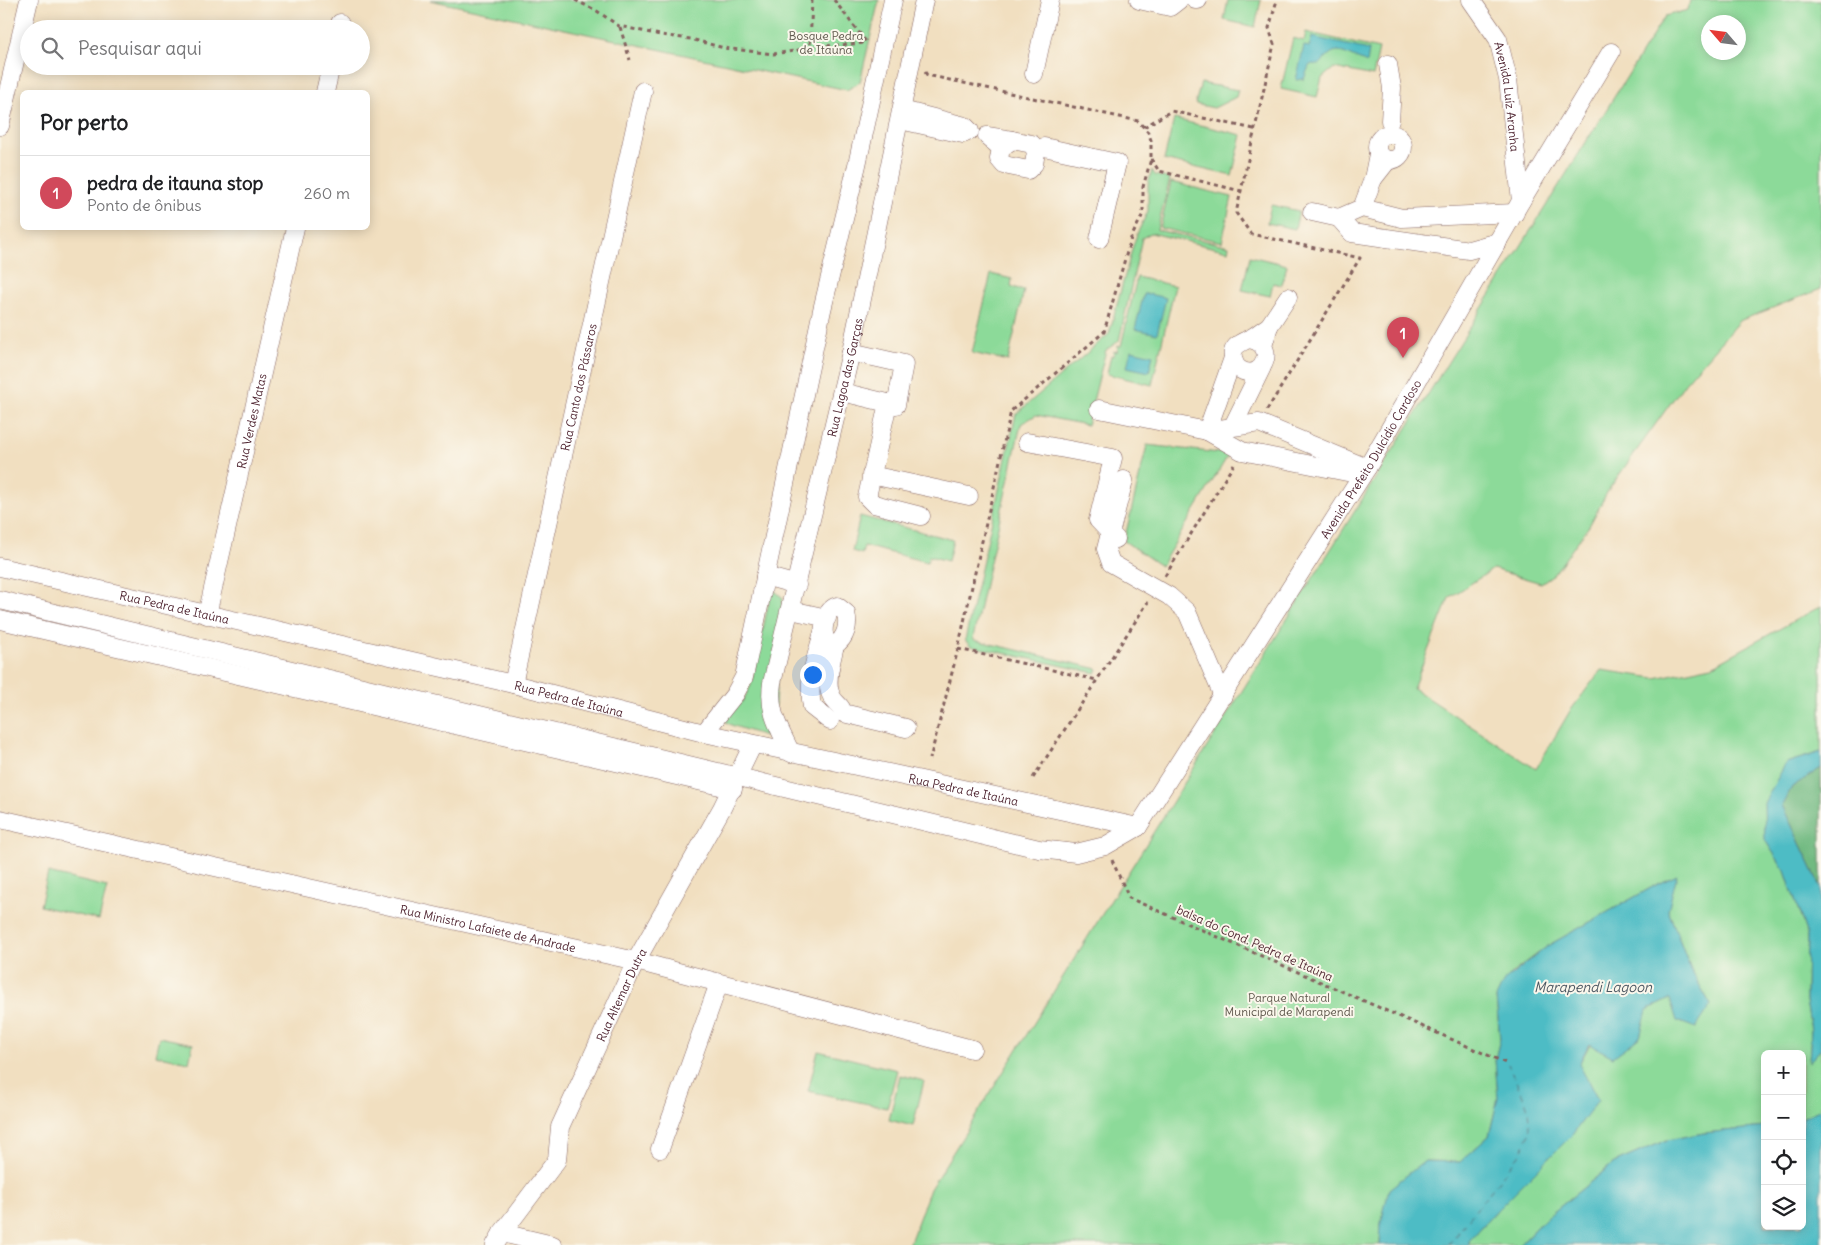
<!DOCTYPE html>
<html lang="pt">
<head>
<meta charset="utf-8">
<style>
	body { margin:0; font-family:Delius,sans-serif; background:#f6f6f6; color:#202124 }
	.controls { position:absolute; right:15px; bottom:15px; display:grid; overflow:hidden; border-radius:8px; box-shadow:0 2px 12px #0003 }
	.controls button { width:45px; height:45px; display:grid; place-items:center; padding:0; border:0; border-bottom:1px solid #e0e0e0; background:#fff; color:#202124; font:25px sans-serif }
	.compass { position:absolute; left:1701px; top:15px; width:45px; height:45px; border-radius:50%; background:#fff; box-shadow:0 2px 12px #0003; rotate:298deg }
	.you { position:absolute; left:812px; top:674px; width:18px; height:18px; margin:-12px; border:4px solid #fff; border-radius:50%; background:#1a73e8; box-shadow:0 0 0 8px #1a73e833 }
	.badge { display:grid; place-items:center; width:32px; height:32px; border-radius:50%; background:#d1495b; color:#fff; font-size:16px; font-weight:700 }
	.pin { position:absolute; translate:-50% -41px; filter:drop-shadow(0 1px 2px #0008) }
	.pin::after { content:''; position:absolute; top:26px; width:18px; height:15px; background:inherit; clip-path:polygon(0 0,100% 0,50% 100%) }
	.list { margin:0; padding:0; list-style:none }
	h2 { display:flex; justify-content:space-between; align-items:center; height:65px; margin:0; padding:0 20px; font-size:21px }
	h2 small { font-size:16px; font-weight:400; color:#757577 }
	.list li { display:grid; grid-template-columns:32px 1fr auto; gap:15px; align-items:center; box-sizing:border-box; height:75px; padding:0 20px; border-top:1px solid #e0e0e0 }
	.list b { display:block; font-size:19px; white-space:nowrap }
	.list p { margin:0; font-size:16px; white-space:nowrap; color:#757577 }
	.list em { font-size:16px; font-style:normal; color:#757577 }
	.icon { flex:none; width:28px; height:28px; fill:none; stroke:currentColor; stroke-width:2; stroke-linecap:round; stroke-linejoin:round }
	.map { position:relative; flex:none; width:1821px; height:1245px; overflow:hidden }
	.search { position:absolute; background:#fff; box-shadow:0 2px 12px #0003; left:20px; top:20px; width:350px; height:55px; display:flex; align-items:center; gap:12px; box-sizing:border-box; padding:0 18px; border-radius:28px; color:#757577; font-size:19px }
	.panel { position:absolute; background:#fff; box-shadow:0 2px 12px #0003; left:20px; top:90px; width:350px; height:140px; border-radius:8px }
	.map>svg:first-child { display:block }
	.green { fill:#8cda99; stroke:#6b7c62; fill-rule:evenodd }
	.forest { fill:#71ba81; stroke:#5e6c56 }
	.water { fill:#4ebcc5; stroke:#4c6e78 }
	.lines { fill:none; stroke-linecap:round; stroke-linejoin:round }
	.ferry { stroke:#4b5661; stroke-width:1; stroke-dasharray:6 5; stroke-linecap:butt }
	.minor-casing { stroke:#84625f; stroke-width:19 }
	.path { stroke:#84625f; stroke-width:3; stroke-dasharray:4 4; stroke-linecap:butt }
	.minor { stroke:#fff; stroke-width:18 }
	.labels { text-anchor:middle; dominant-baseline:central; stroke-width:4; stroke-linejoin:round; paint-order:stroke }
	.park-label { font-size:12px; fill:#5e574c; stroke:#fbf7ec }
	.street-label { font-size:12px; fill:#4a1f2b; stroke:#fbf7ec }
	.water-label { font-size:14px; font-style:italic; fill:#4b5661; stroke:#fbf7ec }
</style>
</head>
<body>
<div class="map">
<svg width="1821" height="1245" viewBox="0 0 1821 1245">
	<rect width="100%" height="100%" fill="#fbf7ec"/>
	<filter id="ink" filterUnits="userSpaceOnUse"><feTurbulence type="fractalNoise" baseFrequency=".02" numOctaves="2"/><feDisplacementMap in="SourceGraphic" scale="10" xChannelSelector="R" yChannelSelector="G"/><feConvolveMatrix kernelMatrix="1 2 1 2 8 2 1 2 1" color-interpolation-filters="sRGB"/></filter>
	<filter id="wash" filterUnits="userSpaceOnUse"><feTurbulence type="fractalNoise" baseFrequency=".0096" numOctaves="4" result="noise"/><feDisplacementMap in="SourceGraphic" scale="20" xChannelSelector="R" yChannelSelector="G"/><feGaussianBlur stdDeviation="1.12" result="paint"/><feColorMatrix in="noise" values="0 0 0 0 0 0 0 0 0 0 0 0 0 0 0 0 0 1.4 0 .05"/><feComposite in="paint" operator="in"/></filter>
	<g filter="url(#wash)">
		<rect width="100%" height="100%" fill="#f1dfc0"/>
		<path class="green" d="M430,0H879L860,82L847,90Z
			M1228,0H1261L1255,27L1224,20Z
			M1690,0H1821V289L1739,321L1685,383L1609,489L1589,526L1554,574L1541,583L1493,569L1449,598L1413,688L1536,769L1570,711L1601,670L1655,678L1712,666L1821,606V752L1786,763L1765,840L1785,871L1807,935L1806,1001L1811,1030L1809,1061L1821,1049V1109L1802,1118V1054H1765V1127L1704,1133L1667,1140L1614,1163L1546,1218L1520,1245H1469V1241L1497,1210L1572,1135L1579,1064L1590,1044L1640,1037L1646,1010L1670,999L1711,1005L1692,972L1668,910L1676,876L1656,885L1549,945L1511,974L1496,998L1500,1039L1495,1059L1498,1098L1489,1136L1460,1162L1425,1161L1381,1223L1380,1245H909L930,1189L1665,16L1688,10ZM1708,22H1738V52H1708Z
			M1306,32L1379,49L1373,76L1334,68L1322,78L1317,97L1281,89L1293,38L1304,41Z
			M1201,83L1238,90L1236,97L1214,108L1195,104Z
			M1174,119L1242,135L1232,176L1164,160Z
			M1152,170L1155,175L1170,179L1157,230L1229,246L1228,251L1151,233L1142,238L1119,341L1106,350L1087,425L1036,415L1021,424L973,638L974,640L1098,669L1096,673L970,646L965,640L1016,414L1109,334L1133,246L1137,234L1148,211V184Z
			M1171,182L1232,197L1222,242L1160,228Z
			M1271,205L1299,211L1295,229L1267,223Z
			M1250,256L1287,265L1282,285L1273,283L1270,296L1242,290Z
			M991,274L1012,279L1011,287L1024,290L1008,361L972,353Z
			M1137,277L1175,286L1152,385L1107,374L1111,355L1113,356L1114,351L1117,352L1118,346H1121Z
			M1147,445L1229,454L1161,566L1124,541Z
			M860,516L953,540L948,561L929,556L927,562L864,546L862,554L852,551Z
			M775,591L783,598L773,731L771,738L731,725L726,722V716L742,702L751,685L770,596Z
			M48,873L107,887L99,920L40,906Z
			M159,1037L193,1044L189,1062L155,1055Z
			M818,1051L897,1070L887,1108L808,1091Z
			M900,1075L924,1081L913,1126L889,1120Z"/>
		<path class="forest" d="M1821,768V888L1782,805L1792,787Z"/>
		<path class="water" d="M1312,37L1369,50L1367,63L1339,51C1329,51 1326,59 1319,65L1312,64L1309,66L1304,79L1296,80L1304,46L1309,47Z
			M1144,293L1166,298L1157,334L1135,329Z
			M1131,350L1153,355L1149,372L1127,367Z
			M1821,752V768L1792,787L1782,805L1821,888V1049L1809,1062L1811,1030L1806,1001L1807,935L1785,871L1765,840L1764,803L1786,763Z
			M1677,875L1668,910L1692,972L1711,1005L1696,1028L1677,1021L1670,999L1647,1010L1640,1037L1613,1057L1589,1044L1579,1064L1598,1100L1572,1135L1497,1210L1469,1241V1245H1380L1381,1223L1389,1189L1425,1161L1460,1162L1489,1136L1498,1098L1495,1059L1500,1039L1496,998L1504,981L1549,945L1656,885Z
			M1821,1109V1245H1520L1546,1218L1614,1163L1667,1140L1704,1133L1765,1127V1226H1802V1118Z"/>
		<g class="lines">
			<path class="ferry" d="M1448,1245L1519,1155L1529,1136L1530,1126L1527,1105L1508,1064"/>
		</g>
	</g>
	<g filter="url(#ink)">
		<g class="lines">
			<defs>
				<g id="minor">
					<path d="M1139,0L1170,7L1179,0"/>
					<path d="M1195,0H1198"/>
					<path id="s1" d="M1471,0L1498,39L1508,79L1521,201"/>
					<path d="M339,29L340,23"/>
					<path d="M1388,64L1392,88L1390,121"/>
					<path d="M1034,74L1050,0"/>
					<path d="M325,92L331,66"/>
					<path d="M900,120L963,134L970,131L965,126L902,110"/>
					<path d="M0,126L29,0"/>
					<circle cx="1390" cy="147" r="13"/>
					<path d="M1012,140L1032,144L1036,152L1034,164L1028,170L1004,165L999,159L1001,148Z"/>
					<path d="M1044,147L1117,163L1099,239"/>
					<path d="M1001,148L987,136L1012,140"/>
					<path d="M1378,154L1373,179L1388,160"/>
					<path d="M1362,208L1373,179"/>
					<path d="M1312,212L1339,218"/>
					<path d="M1498,242L1469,250L1352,233L1339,218L1362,208L1402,218L1515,213"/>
					<path d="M1269,326L1288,297"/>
					<path d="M1248,339C1279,342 1264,383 1241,370C1237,368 1235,365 1234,361C1229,348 1239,343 1249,339C1256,336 1262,330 1269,326L1263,346"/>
					<path d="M842,392L896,405L904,364L851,352"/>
					<path d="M888,403L867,497L874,504L921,516"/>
					<path d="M1099,409L1207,431L1242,451L1362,475"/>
					<path d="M1233,426L1262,367"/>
					<path d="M1207,431L1259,423L1367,468"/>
					<path d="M1207,431L1233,358"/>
					<path d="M1027,442L1113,458L1098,520L1116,539"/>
					<path d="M871,475L969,496"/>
					<path d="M1124,480L1106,549L1111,563L1169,596L1187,612L1223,696"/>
					<path id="s2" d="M0,567L513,684L704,733L1138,827"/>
					<path d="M765,576L797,585"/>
					<path id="s3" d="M0,600L1039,849L1076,853L1105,846L1138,827L1367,468L1521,201L1611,52"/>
					<path d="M837,606L846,613C849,625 846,638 835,645L827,642C820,632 825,610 837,606Z"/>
					<path d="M791,610L827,618"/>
					<path id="s4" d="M207,615L295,228"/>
					<path d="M0,620L733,789"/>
					<path d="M823,632C816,659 807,679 812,707L830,721"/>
					<path d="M835,645C832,659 824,684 832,697C835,704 842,705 843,713L906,728"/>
					<path id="s5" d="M513,684L643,91"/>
					<path d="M704,733L735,694L744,677L822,310L857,165L893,0"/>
					<path id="s6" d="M791,753C779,727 768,713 772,683L851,352L924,0"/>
					<path id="s7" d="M0,819L636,961L972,1049"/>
					<path d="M660,1149L719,983"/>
					<path d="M502,1233L553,1245"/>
					<path id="s8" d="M495,1245L502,1233L557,1160L560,1127L636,961L722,808L753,744"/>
				</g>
			</defs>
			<use href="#minor" class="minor-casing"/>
			<path class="path" d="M575,0L597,11L619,26L660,35L691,39L724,48L773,54L794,51L810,47
				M812,0L810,47L866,43
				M834,0L867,43
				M620,27L630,60
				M925,72L927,75L1138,121L1148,132L1151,140V159L1143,187V214L1131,238L1104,332L1011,411L958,649L930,759
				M1144,127L1171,111L1254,129
				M1151,159L1159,171L1241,191
				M1267,410L1360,258L1251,234L1236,213L1274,44L1269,28L1277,0
				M1165,576L1234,464
				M958,649L1097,680
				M1033,778L1148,602
				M1112,860L1129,898L1508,1064"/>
			<use href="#minor" class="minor"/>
		</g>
	</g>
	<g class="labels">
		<g class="park-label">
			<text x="826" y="35">Bosque Pedra<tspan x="826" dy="14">de Itaúna</tspan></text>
			<text x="1289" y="997">Parque Natural<tspan x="1289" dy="14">Municipal de Marapendi</tspan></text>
		</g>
		<g class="street-label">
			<text stroke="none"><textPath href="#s1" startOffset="106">Avenida Luíz Aranha</textPath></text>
			<text stroke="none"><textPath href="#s6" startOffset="388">Rua Lagoa das Garças</textPath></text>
			<text stroke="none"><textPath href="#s5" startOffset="304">Rua Canto dos Pássaros</textPath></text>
			<text stroke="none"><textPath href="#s4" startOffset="199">Rua Verdes Matas</textPath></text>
			<text stroke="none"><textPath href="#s3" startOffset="1609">Avenida Prefeito Dulcídio Cardoso</textPath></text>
			<text stroke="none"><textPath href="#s2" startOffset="179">Rua Pedra de Itaúna</textPath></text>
			<text stroke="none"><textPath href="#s2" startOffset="584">Rua Pedra de Itaúna</textPath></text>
			<text stroke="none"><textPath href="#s2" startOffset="989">Rua Pedra de Itaúna</textPath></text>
			<text stroke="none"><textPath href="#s7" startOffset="500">Rua Ministro Lafaiete de Andrade</textPath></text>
			<text transform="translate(1255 943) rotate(24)">balsa do Cond. Pedra de Itaúna</text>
			<text stroke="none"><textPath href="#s8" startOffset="284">Rua Altemar Dutra</textPath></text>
		</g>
		<g class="water-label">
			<text x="1593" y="987">Marapendi Lagoon</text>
		</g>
	</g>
</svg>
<div class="controls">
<button>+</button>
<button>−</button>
<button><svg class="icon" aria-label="locate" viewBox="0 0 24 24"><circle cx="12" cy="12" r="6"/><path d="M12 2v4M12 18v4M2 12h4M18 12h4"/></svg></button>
<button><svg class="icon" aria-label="layers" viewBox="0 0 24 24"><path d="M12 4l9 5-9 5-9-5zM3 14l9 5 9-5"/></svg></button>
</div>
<svg class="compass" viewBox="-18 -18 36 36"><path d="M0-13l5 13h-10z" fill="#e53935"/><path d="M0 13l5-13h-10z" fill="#757577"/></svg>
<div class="you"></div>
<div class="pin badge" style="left:1403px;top:358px">1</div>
<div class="search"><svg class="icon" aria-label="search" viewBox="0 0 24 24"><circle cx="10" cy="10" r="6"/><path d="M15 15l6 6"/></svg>Pesquisar aqui</div>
<section class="panel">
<h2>Por perto<small></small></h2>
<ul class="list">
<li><span class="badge">1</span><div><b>pedra de itauna stop</b><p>Ponto de ônibus</p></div><em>260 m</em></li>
</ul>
</section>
</div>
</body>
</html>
